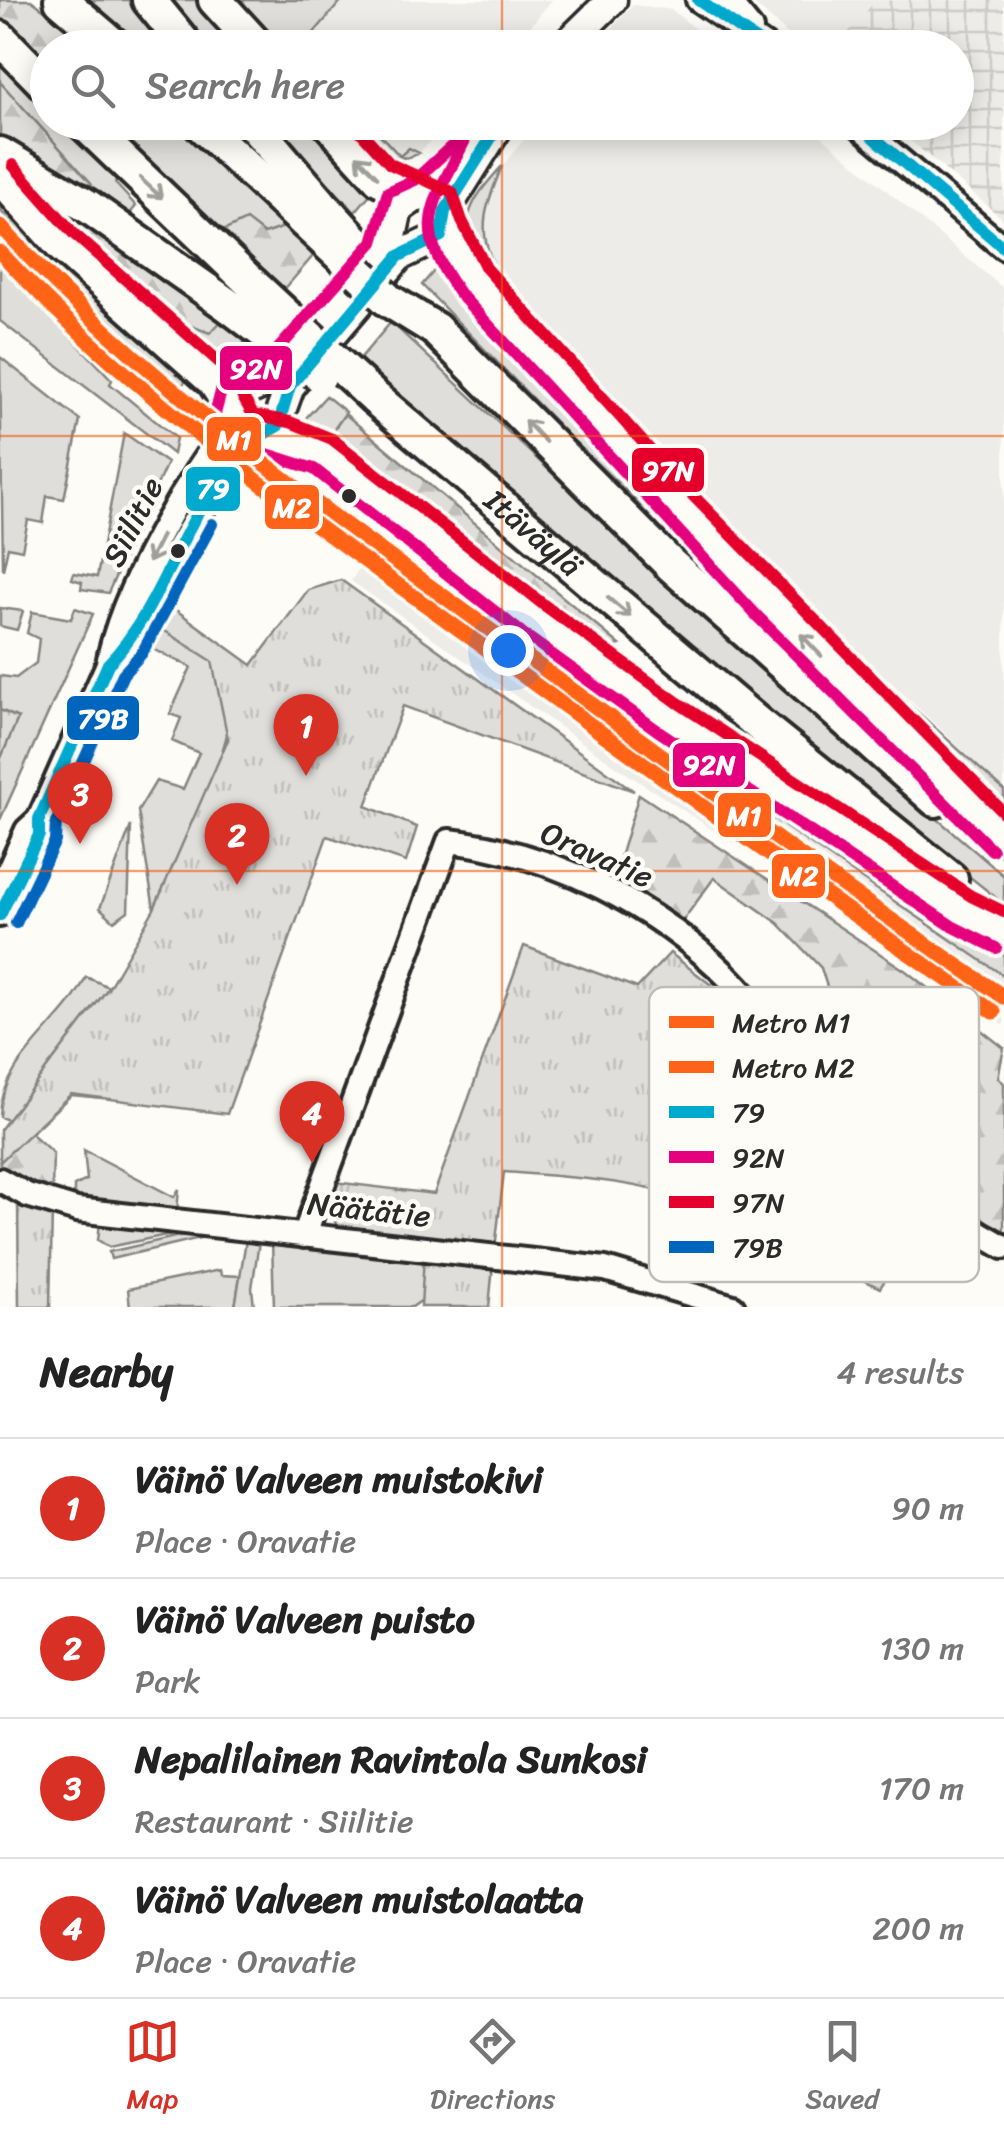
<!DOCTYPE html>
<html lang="en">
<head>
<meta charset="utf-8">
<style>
	body { margin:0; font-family:Sriracha,sans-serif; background:#f2f2f2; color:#222 }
	.you { position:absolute; left:508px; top:650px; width:35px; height:35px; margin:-25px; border:8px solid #fff; border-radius:50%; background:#1a73e8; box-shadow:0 0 0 15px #1a73e833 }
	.badge { display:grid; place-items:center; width:65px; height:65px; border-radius:50%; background:#d93025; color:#fff; font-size:32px; font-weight:700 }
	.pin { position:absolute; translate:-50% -82px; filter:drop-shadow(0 2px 5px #0008) }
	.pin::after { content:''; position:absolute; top:52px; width:35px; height:30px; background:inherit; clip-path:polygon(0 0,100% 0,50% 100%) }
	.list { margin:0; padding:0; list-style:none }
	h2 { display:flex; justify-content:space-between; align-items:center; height:130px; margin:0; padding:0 40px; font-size:42px }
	h2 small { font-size:32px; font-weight:400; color:#767676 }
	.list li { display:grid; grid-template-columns:65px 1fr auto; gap:30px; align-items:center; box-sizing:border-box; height:140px; padding:0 40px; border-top:2px solid #e0e0e0 }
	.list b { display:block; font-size:38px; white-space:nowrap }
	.list p { margin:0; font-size:32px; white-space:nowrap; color:#767676 }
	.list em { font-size:32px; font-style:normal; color:#767676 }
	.icon { flex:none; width:55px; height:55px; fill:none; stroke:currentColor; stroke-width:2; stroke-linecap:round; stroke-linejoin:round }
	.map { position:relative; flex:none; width:1004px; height:1307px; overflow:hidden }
	.search { position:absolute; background:#fff; box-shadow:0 5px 25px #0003; left:30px; right:30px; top:30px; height:110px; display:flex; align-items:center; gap:25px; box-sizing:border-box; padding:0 35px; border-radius:55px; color:#767676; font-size:38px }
	.sheet { height:690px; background:#fff }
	nav { display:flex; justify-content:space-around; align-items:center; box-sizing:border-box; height:140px; border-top:2px solid #e0e0e0; background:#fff; font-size:28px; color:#767676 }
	nav a { display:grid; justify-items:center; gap:5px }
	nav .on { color:#d93025 }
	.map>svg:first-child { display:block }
	.built { fill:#edece8 }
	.industrial { fill:url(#industrial-grid) }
	.green { fill:#dfdeda; stroke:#858482; stroke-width:2.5 }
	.forest { fill:url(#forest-firs); stroke:#858482; stroke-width:2.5 }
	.park { fill:url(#park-tufts); stroke:#858482; stroke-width:2.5 }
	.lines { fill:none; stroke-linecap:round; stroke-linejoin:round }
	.minor-casing { stroke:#2b2b2b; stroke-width:30 }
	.major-casing { stroke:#2b2b2b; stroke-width:35 }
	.highway-casing { stroke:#2b2b2b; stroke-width:40 }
	.minor { stroke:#fdfcf7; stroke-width:22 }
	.major { stroke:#fdfcf7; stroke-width:28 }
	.highway { stroke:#fdfcf7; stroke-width:32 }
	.highway-bridge-casing { stroke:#2b2b2b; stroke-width:40; stroke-linecap:butt }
	.highway-bridge { stroke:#fdfcf7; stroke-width:32 }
	.bus-1-casing { stroke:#fdfcf7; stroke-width:20 }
	.bus-2-casing { stroke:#fdfcf7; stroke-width:20 }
	.bus-3-casing { stroke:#fdfcf7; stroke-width:20 }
	.bus-4-casing { stroke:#fdfcf7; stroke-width:20 }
	.bus-1 { stroke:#00a9ce; stroke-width:12 }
	.bus-2 { stroke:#e5007d; stroke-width:12 }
	.bus-3 { stroke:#e4002b; stroke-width:12 }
	.bus-4 { stroke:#0065bd; stroke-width:12 }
	.metro-1-casing { stroke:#fdfcf7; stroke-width:22 }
	.metro-2-casing { stroke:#fdfcf7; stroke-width:22 }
	.metro-1 { stroke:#ff6319; stroke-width:15 }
	.metro-2 { stroke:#ff6319; stroke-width:15 }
	.oneway { stroke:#9e9e9b }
	.grid { fill:none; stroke:#e8590c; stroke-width:2.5; stroke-opacity:0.55 }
	.bus-dot { fill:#2b2b2b; stroke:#fdfcf7; stroke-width:4 }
	.labels { text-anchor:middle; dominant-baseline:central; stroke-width:9; stroke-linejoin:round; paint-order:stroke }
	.street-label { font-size:32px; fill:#2b2b2b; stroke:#fdfcf7 }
	.key { fill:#fdfcf7; stroke:#bebdba; stroke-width:2.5 }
	.key-label { font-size:28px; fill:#2b2b2b }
	.line-badge { stroke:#fdfcf7; stroke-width:4 }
	.badge-label { font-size:28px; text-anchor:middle; font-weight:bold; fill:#fff }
</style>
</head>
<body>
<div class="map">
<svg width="1004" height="1307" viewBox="0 0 1004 1307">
	<defs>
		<pattern id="industrial-grid" width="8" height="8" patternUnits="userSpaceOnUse" patternTransform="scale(2.5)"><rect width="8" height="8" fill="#edece8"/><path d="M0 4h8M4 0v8" fill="none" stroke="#cbcbc7"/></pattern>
		<pattern id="forest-firs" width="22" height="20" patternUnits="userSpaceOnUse" patternTransform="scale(2.5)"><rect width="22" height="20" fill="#dfdeda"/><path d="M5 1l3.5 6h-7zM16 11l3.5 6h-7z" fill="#c0bfbb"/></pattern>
		<pattern id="park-tufts" width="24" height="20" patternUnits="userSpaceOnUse" patternTransform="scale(2.5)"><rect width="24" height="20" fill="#dfdeda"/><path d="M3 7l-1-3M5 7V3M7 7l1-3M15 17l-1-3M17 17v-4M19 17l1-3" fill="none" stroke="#c0bfbb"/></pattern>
	</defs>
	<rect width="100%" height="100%" fill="#fdfcf7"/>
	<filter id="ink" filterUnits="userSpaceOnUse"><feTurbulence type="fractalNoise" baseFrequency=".01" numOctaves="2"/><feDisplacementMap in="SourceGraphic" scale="20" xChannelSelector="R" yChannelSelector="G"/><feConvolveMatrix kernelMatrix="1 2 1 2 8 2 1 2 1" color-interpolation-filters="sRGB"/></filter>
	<g filter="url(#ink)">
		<path class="built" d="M342,0H552L513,47L301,48Z
			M749,0H876L836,48L803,47Z
			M633,5L672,10L717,47H595Z
			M369,123H448L419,153L409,148L400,156Z
			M538,123H806L1004,289V790L716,515L571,363L515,296L490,255L483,214L502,166Z
			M0,210L118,339L95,364L0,263Z
			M379,537L689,751L761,811L1004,976V1026L955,988L626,773L351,581Z"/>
		<path class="industrial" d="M876,0H1004V220L890,123L956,122V48L836,47Z"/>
		<path class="green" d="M82,0H128L168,47H136Z
			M169,0H204L248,47H209Z
			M228,0H342L301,48L272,47Z
			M0,58L47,107L48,122L63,123L117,178L115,183L136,206L125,220L98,200L91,183L0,82Z
			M99,123H179L287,226L264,234H217Z
			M272,123H318L377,186L355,212Z
			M354,123H369L400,156L409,148L419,153C393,169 371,140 354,123Z
			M502,166C489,199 476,225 492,260C516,313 587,380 628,423C749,549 873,675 1004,790V827L965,791L581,381L472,252C458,214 478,193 502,166Z
			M42,191L40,211L190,326L225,317L250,336L217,374L24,198Z
			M447,256L807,665L575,442L422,285Z
			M0,263L112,380L110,384L176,438L173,454L0,321Z
			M391,322L744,653L1004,876V904C783,729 567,550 358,361Z
			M258,342L281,359L267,372L229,383Z
			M0,357L80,420L64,499L47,496L43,523L28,520L22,550L8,547L3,570Z
			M326,396L346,412L335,428L357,461L296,429Z
			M124,433L167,463L108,593L81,589L82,582L72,579L74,573L97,577Z
			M0,608L23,611L17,630L0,626Z
			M75,608L93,614L0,820V760L18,718L0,710V676L16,678L36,663L39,639L27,633L32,612L71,619Z
			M160,623C184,638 221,653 230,682C245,734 176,858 154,909L138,811L156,781L183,789L199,753L172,741L181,718L170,714L191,667L157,651L149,642Z
			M782,804L1004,956V976L774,819Z
			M131,826L128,911L114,921L100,908Z
			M86,977L109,987L8,1120L0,1117C0,1060 65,1024 86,977Z
			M84,1150L174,1197L179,1189L177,1212L74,1199V1186L87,1180Z
			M100,1222L186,1231L109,1247L98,1240Z
			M197,1232L217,1234L111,1259L109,1252Z
			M272,1240L424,1255L425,1298L412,1307H274Z
			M220,1270L221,1275L240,1276L235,1307H130L128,1289Z"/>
		<path class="forest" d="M0,0H31L95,47L48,48L47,68L0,17Z
			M0,82L91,183L98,200L0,139Z
			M0,190L193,371L181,387L102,326L0,210Z
			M42,191L225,317L210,333C146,311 91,252 39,211Z
			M246,220L264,234L287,226L313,256L282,292L217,234Z
			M345,414L620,645L596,652L357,461L336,442L335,428Z
			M639,794L906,971L1004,1048L998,1078L1004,1083V1238L913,1177L863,1125L890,1120C909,1092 918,1073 909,1040L881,1029L830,996L821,968L778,923L714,878L681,923L612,884Z
			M53,1083L103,1098L71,1095L31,1133L53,1153L52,1191L0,1169V1156Z
			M246,1240L259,1242L252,1288L254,1307H235Z"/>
		<path class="park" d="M341,580L634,791L403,706L366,806L417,827L406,862L327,836L227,1114L71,1094L0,1162V1130L109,987L154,909L228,739L212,661L157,626L173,608L252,665L308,590Z
			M0,710L18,718L0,760Z
			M524,946L637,988L670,953L755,1019L697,1060L750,1140L802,1196L892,1269L880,1288C811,1255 740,1214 666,1193C615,1179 557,1176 504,1172L495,1249L337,1227L328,1201L335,1182L434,1194Z
			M18,1200L52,1210L50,1307H19Z
			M424,1255L493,1265L489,1307H421Z"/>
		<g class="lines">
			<defs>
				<path id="minor" d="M698,0L768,48
					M727,0L751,29
					M855,122L1004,248
					M108,664C135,638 147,603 165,571C192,522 221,477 258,436
					M0,890L27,830L39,819L108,664C121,591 188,478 233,419
					M0,915L20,878
					M0,1180L27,1195L77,1210L605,1269L733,1307
					M304,1236L449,841C553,853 656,905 730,979C773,1023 804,1074 844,1120C890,1173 944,1214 1004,1247"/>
				<path id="major" d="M563,48L612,0
					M418,195C442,196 451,215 441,236L399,256L328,339L290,386L274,430C256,441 239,434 232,414L237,395L276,378L389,250L398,209Z
					M425,195L452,167L481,145
					M445,211L501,122"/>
				<g id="highway">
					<path d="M61,0L117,48"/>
					<path d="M149,0L188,48"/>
					<path d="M215,0L259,48"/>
					<path d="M0,38L48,87"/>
					<path d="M83,122L252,284"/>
					<path d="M198,122L305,222"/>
					<path d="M251,122L321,204"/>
					<path d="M328,122L380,179L418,195"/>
					<path d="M0,154L89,207L232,308"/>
					<path d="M0,177L62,246L214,381L232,409"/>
					<path d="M445,227C474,294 534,344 582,399C716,550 856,699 1004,837"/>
					<path d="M435,329L671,565L936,800"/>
					<path id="s1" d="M375,398L757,723L951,879"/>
					<path d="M265,435L323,454L533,619L667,716L962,911L1004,932"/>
				</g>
			</defs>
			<use href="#minor" class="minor-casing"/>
			<use href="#major" class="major-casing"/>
			<use href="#highway" class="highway-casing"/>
			<use href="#minor" class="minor"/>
			<use href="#major" class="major"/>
			<use href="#highway" class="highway"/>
			<defs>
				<path id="highway-bridge" d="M321,204L358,244
					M305,222L388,300L435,329
					M252,284L375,398
					M232,308L320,375"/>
			</defs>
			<use href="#highway-bridge" class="highway-bridge-casing"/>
			<use href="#highway-bridge" class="highway-bridge"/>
			<defs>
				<path id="bus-1" d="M698,0L767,48
					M856,122L1004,248
					M0,915L39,835V819L108,664C173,599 191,470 278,426L290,386L399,256L441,236L445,211L501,122"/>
				<path id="bus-2" d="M478,122L415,180L388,192L373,242L265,364L223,384L215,414L221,431L236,444L314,469L522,633L657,730L952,926L996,948
					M465,140C433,206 410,224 459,293L757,616L992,850"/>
				<path id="bus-3" d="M352,122L390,164L452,192L462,221L486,268L669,471L1004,813
					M13,165L74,234L227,369L253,415L290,422L332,439L544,605L677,702L971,896L1004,912"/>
				<path id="bus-4" d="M16,923L55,841L56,823L123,674L142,653L212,524"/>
			</defs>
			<use href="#bus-1" class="bus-1-casing"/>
			<use href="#bus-2" class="bus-2-casing"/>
			<use href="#bus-3" class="bus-3-casing"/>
			<use href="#bus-4" class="bus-4-casing"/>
			<use href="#bus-1" class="bus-1"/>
			<use href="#bus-2" class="bus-2"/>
			<use href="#bus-3" class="bus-3"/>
			<use href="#bus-4" class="bus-4"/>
			<defs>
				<path id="metro-1" d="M0,226C148,387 324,509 500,637C667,759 833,882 1004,997"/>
				<path id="metro-2" d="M0,252C141,405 311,521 478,643C649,767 819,893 994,1012"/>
			</defs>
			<use href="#metro-1" class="metro-1-casing"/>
			<use href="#metro-2" class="metro-2-casing"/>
			<use href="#metro-1" class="metro-1"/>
			<use href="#metro-2" class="metro-2"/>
		</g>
		<defs><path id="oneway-shaft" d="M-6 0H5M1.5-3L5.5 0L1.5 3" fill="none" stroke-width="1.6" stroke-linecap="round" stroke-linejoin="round" transform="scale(2.5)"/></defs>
		<g class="oneway">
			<use href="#oneway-shaft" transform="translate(367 166) rotate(-134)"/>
			<use href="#oneway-shaft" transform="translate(151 188) rotate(43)"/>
			<use href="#oneway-shaft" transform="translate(535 431) rotate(-134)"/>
			<use href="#oneway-shaft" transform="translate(155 549) rotate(117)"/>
			<use href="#oneway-shaft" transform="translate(619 607) rotate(40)"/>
			<use href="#oneway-shaft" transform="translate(811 645) rotate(-134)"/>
		</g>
	</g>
	<path class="grid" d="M502,0V48M502,122V1307M0,436H1004M0,871H1004"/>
	<g class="bus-dot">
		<circle cx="349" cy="496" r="9"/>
		<circle cx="178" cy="551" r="9"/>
	</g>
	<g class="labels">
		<g class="street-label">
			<text transform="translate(133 522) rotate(-63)">Siilitie</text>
			<text stroke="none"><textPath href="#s1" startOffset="208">Itäväylä</textPath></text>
			<text transform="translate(597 855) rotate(24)">Oravatie</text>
			<text transform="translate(369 1210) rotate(6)">Näätätie</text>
		</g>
	</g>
	<rect x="649" y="987" width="330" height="295" rx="15" class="key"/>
	<rect x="669" y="1016" width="45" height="12" fill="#ff6319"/>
	<rect x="669" y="1061" width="45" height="12" fill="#ff6319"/>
	<rect x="669" y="1106" width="45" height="12" fill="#00a9ce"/>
	<rect x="669" y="1151" width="45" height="12" fill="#e5007d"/>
	<rect x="669" y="1196" width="45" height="12" fill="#e4002b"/>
	<rect x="669" y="1241" width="45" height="12" fill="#0065bd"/>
	<g class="key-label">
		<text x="732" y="1032">Metro M1</text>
		<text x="732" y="1077">Metro M2</text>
		<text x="732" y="1122">79</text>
		<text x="732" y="1167">92N</text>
		<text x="732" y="1212">97N</text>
		<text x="732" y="1257">79B</text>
	</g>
	<g class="line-badge">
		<rect x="218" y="344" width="76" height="48" rx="10" fill="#e5007d"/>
		<rect x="205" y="415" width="58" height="48" rx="10" fill="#ff6319"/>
		<rect x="630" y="446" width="76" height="48" rx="10" fill="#e4002b"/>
		<rect x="184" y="465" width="58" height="48" rx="10" fill="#00a9ce"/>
		<rect x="263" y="483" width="58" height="48" rx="10" fill="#ff6319"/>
		<rect x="65" y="694" width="76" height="48" rx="10" fill="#0065bd"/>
		<rect x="671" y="741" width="76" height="48" rx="10" fill="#e5007d"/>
		<rect x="716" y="791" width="57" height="48" rx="10" fill="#ff6319"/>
		<rect x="770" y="852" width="57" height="48" rx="10" fill="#ff6319"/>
	</g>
	<g class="badge-label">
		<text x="256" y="378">92N</text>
		<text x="234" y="449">M1</text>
		<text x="668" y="480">97N</text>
		<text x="213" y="498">79</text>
		<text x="292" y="517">M2</text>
		<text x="103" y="728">79B</text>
		<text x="709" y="774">92N</text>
		<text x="744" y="825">M1</text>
		<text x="799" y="885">M2</text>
	</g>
</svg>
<div class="you"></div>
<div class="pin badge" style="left:306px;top:776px">1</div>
<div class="pin badge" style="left:237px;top:885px">2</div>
<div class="pin badge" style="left:80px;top:844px">3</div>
<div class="pin badge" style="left:312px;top:1163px">4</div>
<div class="search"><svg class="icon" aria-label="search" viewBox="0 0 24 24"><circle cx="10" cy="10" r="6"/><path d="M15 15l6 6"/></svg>Search here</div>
</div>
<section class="sheet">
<h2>Nearby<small>4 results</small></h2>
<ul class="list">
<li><span class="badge">1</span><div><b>Väinö Valveen muistokivi</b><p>Place · Oravatie</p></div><em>90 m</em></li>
<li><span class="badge">2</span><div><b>Väinö Valveen puisto</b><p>Park</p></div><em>130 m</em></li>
<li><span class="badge">3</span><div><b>Nepalilainen Ravintola Sunkosi</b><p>Restaurant · Siilitie</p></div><em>170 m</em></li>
<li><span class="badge">4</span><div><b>Väinö Valveen muistolaatta</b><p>Place · Oravatie</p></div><em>200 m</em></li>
</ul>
</section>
<nav>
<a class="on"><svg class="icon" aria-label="map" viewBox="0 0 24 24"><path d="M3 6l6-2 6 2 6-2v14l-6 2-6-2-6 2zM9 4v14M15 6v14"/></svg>Map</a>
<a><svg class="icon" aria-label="directions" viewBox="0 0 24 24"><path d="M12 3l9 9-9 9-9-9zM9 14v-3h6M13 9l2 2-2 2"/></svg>Directions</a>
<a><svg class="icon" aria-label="saved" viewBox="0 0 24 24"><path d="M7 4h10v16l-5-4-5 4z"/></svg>Saved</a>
</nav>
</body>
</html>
